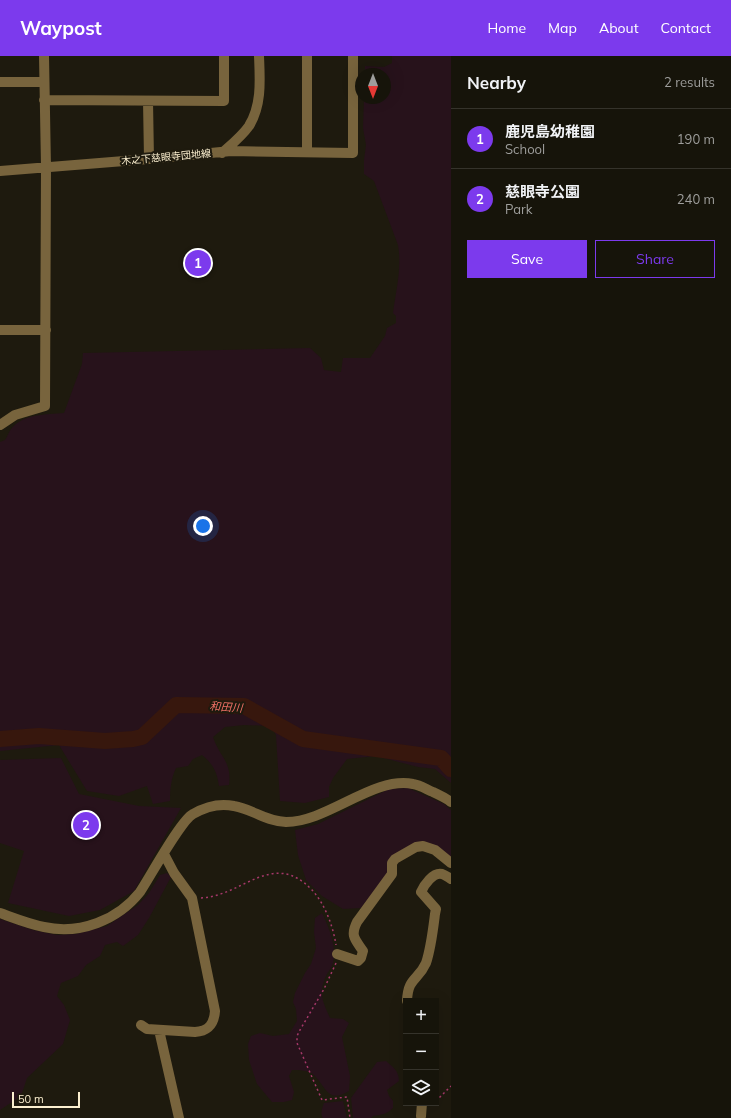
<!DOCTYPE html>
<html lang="en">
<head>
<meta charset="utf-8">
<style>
	body { margin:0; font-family:Mulish,"Noto Sans JP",sans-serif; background:#232118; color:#f1f3f6 }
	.controls { position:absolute; right:12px; bottom:12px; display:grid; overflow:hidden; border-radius:0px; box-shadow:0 4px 16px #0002 }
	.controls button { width:36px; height:36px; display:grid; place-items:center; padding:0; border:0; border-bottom:1px solid #35332b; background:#16140a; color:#f1f3f6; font:20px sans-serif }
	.compass { position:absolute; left:355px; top:12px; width:36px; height:36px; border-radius:50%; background:#16140a; box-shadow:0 4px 16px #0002; rotate:180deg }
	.scale { position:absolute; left:12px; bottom:10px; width:68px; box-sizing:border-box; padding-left:4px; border:2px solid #fbefcf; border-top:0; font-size:11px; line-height:14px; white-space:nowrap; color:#fbefcf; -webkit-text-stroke:3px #1e1a0e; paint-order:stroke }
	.you { position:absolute; left:203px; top:470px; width:14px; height:14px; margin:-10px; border:3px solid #fff; border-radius:50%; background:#1a73e8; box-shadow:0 0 0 6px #1a73e833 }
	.badge { display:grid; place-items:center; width:26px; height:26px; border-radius:50%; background:#7c3aed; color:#fff; font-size:13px; font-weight:700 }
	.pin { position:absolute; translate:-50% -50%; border:2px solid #fff; box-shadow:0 1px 4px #0006 }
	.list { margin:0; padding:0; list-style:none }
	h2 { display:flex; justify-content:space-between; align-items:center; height:52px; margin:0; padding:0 16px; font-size:17px }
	h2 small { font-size:13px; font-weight:400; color:#9e9e9c }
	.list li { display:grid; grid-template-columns:26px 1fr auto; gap:12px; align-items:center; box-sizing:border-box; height:60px; padding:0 16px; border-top:1px solid #35332b }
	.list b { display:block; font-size:15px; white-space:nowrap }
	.list p { margin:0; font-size:13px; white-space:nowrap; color:#9e9e9c }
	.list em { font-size:13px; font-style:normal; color:#9e9e9c }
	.actions { display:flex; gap:8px; padding:12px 16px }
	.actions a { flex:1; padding:9px 0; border:1px solid #7c3aed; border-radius:0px; text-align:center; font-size:14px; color:#7c3aed }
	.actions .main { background:#7c3aed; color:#fff }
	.icon { flex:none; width:22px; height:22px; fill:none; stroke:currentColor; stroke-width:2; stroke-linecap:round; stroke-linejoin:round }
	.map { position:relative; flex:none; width:451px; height:1062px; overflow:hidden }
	header { display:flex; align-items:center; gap:24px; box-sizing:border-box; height:56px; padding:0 20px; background:#7c3aed; color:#fff }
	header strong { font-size:19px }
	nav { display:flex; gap:22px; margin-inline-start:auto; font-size:14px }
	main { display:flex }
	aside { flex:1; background:#16140a }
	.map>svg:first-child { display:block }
	.green { fill:#27121b }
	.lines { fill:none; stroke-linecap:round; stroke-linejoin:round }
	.river { stroke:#37170d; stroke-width:16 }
	.path { stroke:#a53869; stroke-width:1.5; stroke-dasharray:2 3; stroke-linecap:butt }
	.minor { stroke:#78643d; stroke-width:10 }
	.labels { text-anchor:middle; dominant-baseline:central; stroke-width:4; stroke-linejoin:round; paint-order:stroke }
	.street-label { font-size:10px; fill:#fbefcf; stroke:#1e1a0e }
	.water-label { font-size:11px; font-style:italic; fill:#f17167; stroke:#1e1a0e }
</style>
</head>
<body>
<header>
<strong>Waypost</strong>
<nav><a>Home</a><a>Map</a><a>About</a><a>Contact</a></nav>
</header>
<main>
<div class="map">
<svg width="451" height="1062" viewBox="0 0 451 1062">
	<rect width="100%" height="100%" fill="#1e1a0e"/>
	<path class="green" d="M392,0H451V727L435,713L418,711L376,700L347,703L333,722L329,731V741L305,747L280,745L276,679L271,670L244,669L225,671L213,681C220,702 232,705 229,729L219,730C217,716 213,708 202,699L193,703L188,710L176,712C171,723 170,733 170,745L153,748L147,730L119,740L87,735L59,689L0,695V386L5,384C7,381 9,376 11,373C24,357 46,359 64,357L82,308L83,297L310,292L321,302L324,314L341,316L343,302H370L385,280L387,272L396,267V260L393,257C396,234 402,212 398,189L374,125L364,118V104L366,89L363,72L364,42H385V18H365V10L384,11L392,7Z
		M61,702L79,738L139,750L181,752L134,835L100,854L69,860L8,847L24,795L0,787V704Z
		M408,732L444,748L451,754V803L414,789L390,814L361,852L343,853L322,840L306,824L298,799L295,774L318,768L389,733Z
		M167,817L171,821L149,862L138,879L123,890L117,886L105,889L100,900L86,909L78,920L61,927L57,940L64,949L70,964L63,988L27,1022L21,1040L0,1054V863L33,874L57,879L76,878L107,870L138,849L149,837L160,819Z
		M322,857C329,871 337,891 333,907C332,911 329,915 327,918C318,937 322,944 330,962L343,963L349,967L342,981L350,1020L349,1035C328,1048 326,1031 314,1019C308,1014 299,1014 292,1014L289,1020L294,1036L292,1044L284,1046H272L257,1028L249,1004L248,988L251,980L260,977L273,980L289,978L297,965L296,953L293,946L295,937L305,917L311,908L316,892L314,876L315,862Z
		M386,1005C393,1011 399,1015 399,1025L387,1034L389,1040L393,1045V1052C387,1058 381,1059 373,1060L371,1062H353L351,1042L377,1006Z
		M343,1045L347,1062H323C320,1058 322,1052 324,1047Z"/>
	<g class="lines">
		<path class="river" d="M0,683L39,680L105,685L133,683L142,681L176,649L244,650L303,683L441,702L451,713"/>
		<path class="path" d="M201,842C243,840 273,793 312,834C325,848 333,870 336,889
			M336,907L324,933L300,974L297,980V987L322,1044L347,1041L350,1062
			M436,1045L451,1030"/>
		<path class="minor" d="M307,0V95
			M0,26H44
			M44,44L224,45V0
			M148,45L149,103
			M222,97C231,89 242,80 249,70C262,49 260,24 259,0
			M0,115L149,103L231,95L353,97V0
			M0,274H46
			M0,369L15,359L45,350L46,111L44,0
			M0,857C14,862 29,868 44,871C80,879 118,864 140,836C150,821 181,764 193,758C205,751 220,747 234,750C253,753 264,765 286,766C328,766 373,720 413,728C420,729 426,733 433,736C439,739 446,742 451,746
			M337,898L358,905L361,902L363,895C355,883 350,880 357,866L392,818V807L395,803L416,791L423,790L435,794L451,807
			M407,945C408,921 418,925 426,907C431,892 433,874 435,858L436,853L421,836C424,829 433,816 442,818C445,819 448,821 451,823
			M141,969L147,973L195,976C209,975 214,968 215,955L192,842L174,817L164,798
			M159,974L179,1062
			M421,1060L422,1047"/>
	</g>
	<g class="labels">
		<g class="street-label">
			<text transform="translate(166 101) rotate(-5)">木之下慈眼寺団地線</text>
		</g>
		<g class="water-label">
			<text transform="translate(226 651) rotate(4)">和田川</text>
		</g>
	</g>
</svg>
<div class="controls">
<button>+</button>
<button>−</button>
<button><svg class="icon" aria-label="layers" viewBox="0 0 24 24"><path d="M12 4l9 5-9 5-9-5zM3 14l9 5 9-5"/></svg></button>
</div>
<svg class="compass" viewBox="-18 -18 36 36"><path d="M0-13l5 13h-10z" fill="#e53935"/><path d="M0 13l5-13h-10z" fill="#9e9e9c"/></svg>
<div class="scale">50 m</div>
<div class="you"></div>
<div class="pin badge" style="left:198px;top:207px">1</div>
<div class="pin badge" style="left:86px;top:769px">2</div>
</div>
<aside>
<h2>Nearby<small>2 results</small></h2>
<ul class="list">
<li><span class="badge">1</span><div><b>鹿児島幼稚園</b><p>School</p></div><em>190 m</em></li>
<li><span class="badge">2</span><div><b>慈眼寺公園</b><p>Park</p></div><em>240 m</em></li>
</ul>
<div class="actions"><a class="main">Save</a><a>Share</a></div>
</aside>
</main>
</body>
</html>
